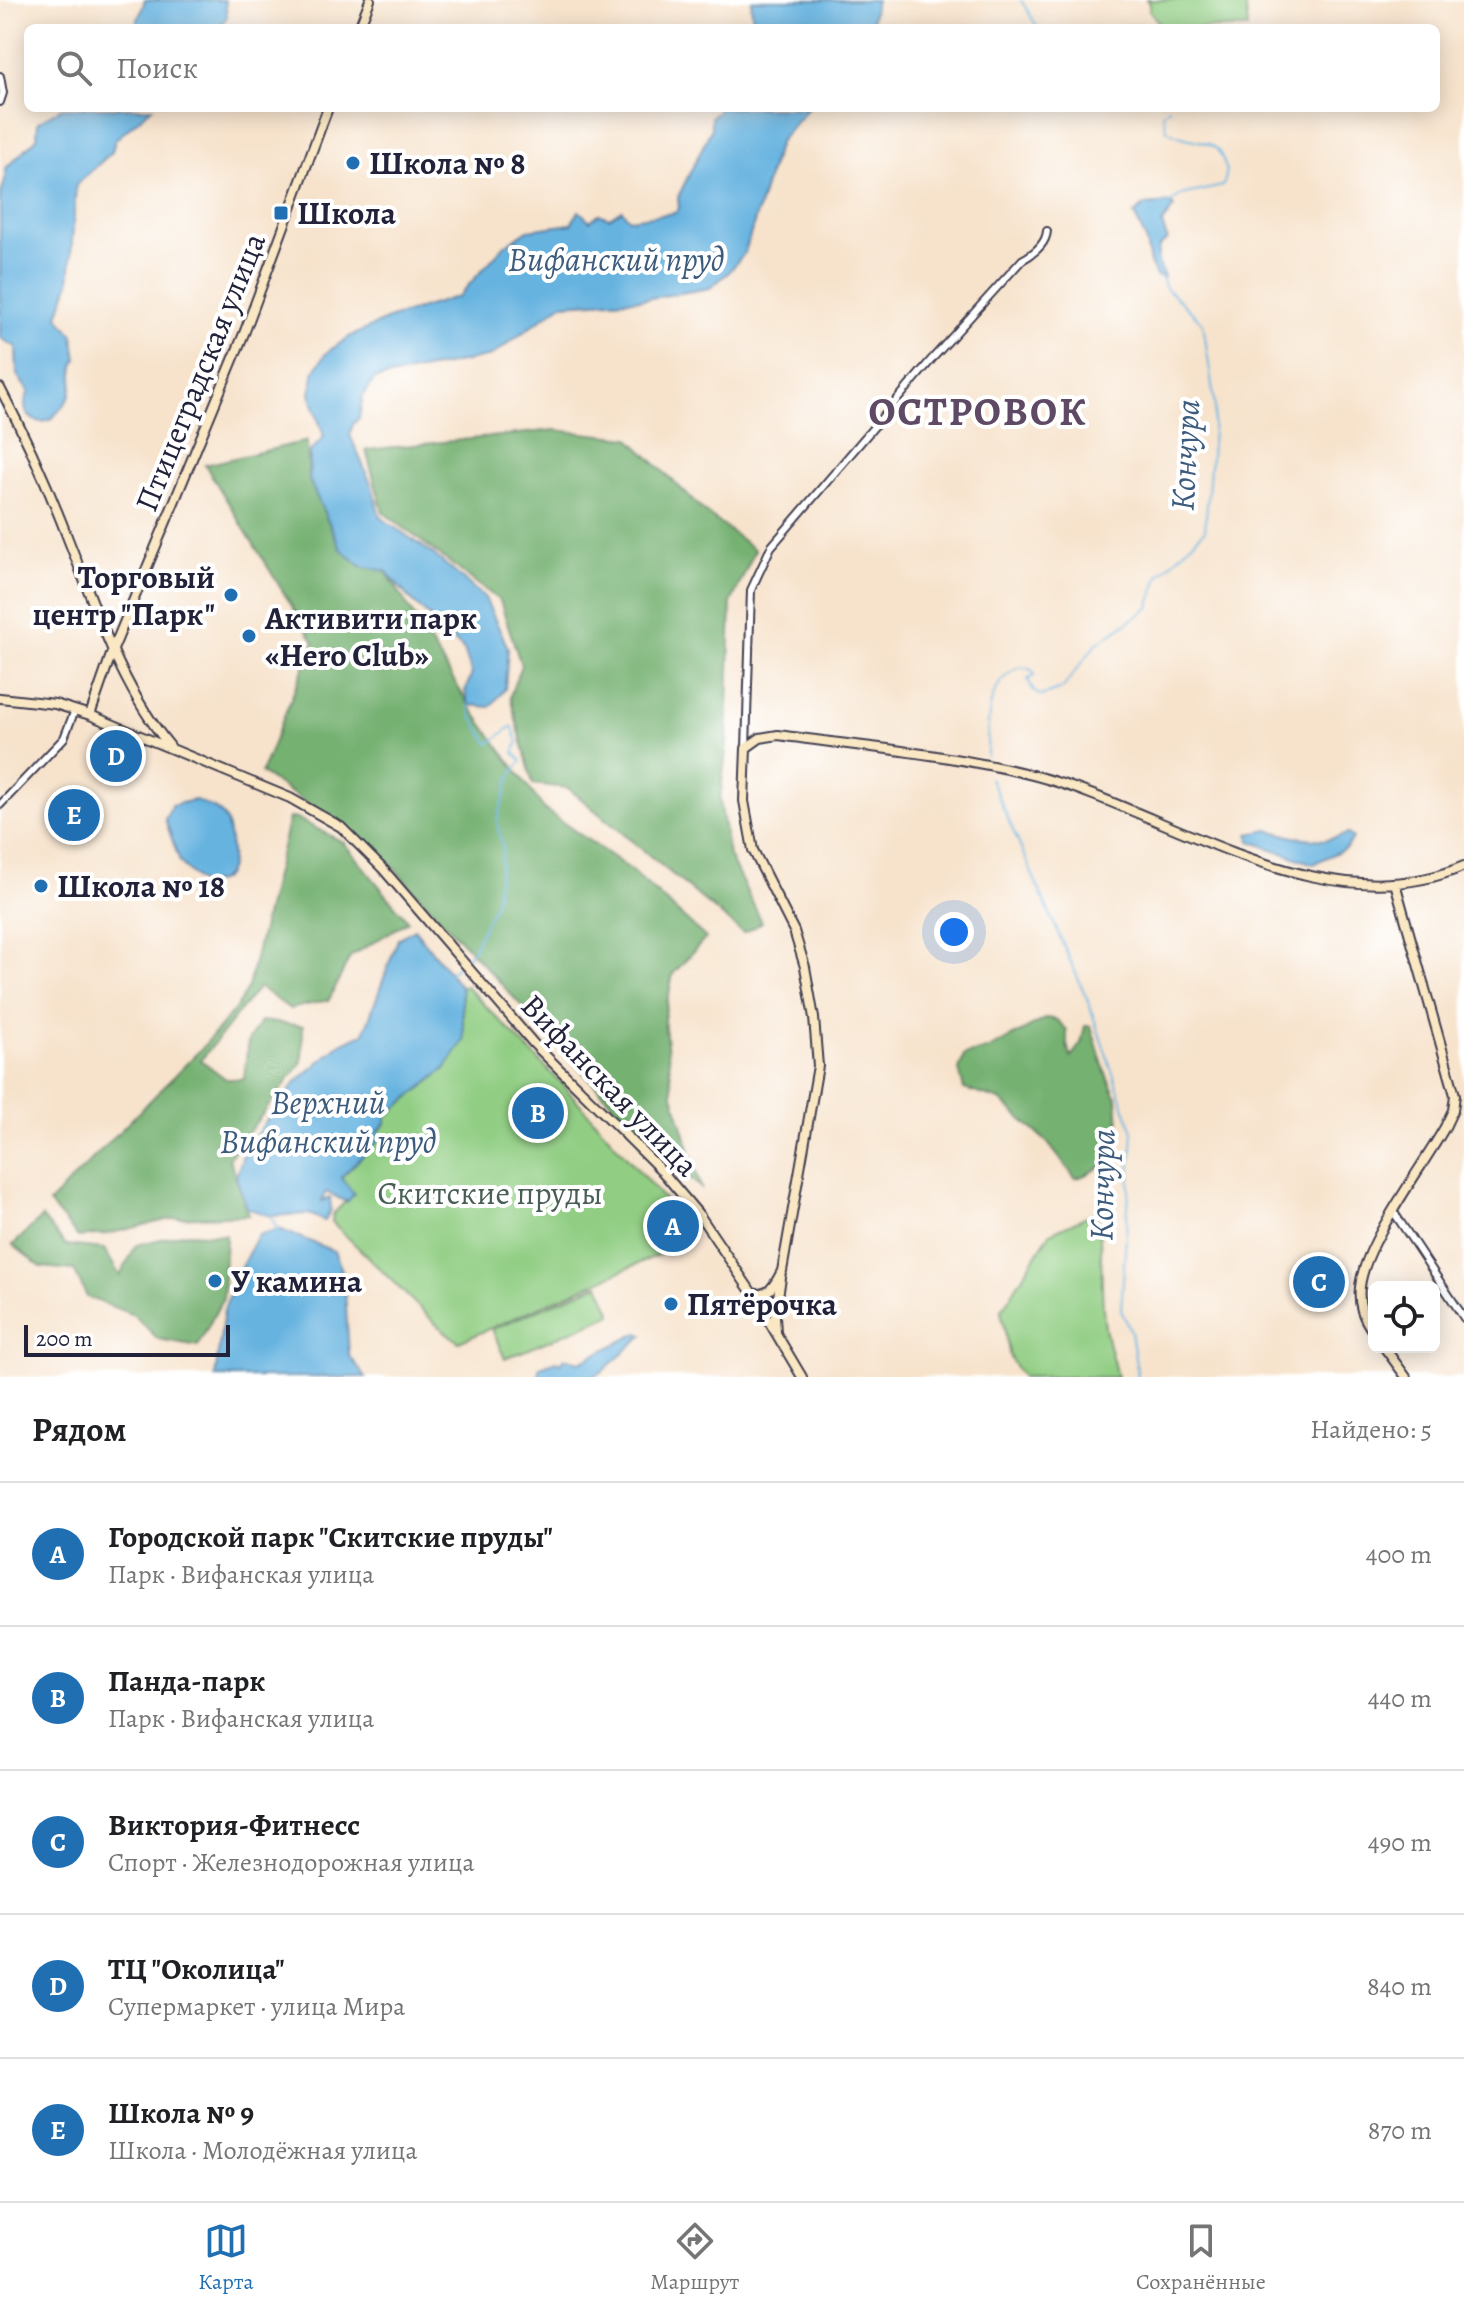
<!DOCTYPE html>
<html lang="ru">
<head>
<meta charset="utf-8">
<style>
	body { margin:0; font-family:Alegreya,serif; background:#f2f2f2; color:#202124 }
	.controls { position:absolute; right:24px; bottom:24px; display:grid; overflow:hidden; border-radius:12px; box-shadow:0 4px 20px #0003 }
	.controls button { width:72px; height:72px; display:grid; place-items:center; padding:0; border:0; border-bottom:2px solid #e0e0e0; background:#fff; color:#202124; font:40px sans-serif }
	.scale { position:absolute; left:24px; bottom:20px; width:206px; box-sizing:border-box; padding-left:8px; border:4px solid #22223b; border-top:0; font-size:22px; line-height:28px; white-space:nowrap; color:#22223b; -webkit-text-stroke:6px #fff; paint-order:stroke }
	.you { position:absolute; left:954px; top:932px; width:28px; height:28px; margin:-20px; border:6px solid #fff; border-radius:50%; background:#1a73e8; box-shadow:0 0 0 12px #1a73e833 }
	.badge { display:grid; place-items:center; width:52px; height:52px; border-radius:50%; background:#1f6fb2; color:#fff; font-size:26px; font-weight:700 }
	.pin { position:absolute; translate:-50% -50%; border:4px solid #fff; box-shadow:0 2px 8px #0006 }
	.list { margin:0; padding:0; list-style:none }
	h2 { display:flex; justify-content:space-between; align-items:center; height:104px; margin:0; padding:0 32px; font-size:34px }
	h2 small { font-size:26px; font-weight:400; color:#757577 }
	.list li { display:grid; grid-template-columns:52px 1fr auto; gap:24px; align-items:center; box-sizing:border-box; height:144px; padding:0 32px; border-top:2px solid #e0e0e0 }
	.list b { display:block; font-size:30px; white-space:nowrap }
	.list p { margin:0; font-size:26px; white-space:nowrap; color:#757577 }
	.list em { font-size:26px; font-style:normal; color:#757577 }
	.icon { flex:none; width:44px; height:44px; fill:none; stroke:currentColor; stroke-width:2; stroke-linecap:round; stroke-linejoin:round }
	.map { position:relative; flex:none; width:1464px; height:1377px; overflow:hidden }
	.search { position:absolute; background:#fff; box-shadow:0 4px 20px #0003; left:24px; right:24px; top:24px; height:88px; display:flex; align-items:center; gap:20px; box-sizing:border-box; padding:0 28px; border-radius:12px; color:#757577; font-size:30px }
	.sheet { height:824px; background:#fff }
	nav { display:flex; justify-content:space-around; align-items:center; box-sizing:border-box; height:112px; border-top:2px solid #e0e0e0; background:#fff; font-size:22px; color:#757577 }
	nav a { display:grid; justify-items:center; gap:4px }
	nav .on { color:#1f6fb2 }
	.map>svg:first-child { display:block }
	.green { fill:#91ce83; stroke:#5a785f; stroke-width:2 }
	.forest { fill:#74b171; stroke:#4b6a56; stroke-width:2 }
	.water { fill:#66b3e0; stroke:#446a8e; stroke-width:2 }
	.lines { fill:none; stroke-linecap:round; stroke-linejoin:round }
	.stream { stroke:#66b3e0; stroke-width:2 }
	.street-casing { stroke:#423f51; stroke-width:10 }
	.secondary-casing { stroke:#423f51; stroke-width:12 }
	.street { stroke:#fff; stroke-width:6 }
	.secondary { stroke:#fae7c3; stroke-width:8 }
	.poi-dot { fill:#1f6fb2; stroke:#fff; stroke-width:3 }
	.labels { text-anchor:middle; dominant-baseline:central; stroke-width:8; stroke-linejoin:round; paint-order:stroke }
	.poi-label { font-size:32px; font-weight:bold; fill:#22223b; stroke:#fff; text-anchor:start }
	.street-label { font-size:32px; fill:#22223b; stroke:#fff }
	.park-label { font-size:32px; fill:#495e54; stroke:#fff }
	.water-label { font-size:34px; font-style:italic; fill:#3d5c7d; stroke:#fff }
	.district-label { font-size:40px; font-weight:bold; letter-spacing:2px; fill:#5f4a66; stroke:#fff }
</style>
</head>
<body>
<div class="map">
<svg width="1464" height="1377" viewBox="0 0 1464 1377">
	<rect width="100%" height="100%" fill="#fff"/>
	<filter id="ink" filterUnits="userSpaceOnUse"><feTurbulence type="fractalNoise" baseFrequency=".0125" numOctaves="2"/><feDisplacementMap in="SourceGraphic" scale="16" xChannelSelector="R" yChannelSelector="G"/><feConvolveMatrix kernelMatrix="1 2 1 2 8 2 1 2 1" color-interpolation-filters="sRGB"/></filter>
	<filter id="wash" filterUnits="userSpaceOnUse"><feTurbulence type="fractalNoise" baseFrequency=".006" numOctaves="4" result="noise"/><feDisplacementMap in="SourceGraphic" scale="32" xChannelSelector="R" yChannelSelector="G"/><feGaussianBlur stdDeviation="1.8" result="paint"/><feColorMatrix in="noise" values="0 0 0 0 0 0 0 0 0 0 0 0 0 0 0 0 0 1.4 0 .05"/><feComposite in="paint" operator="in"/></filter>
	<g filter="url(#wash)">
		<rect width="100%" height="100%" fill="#f7e3cc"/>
		<path class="green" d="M1147,0H1245L1248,28H1163L1149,10L1150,4Z
			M466,986L564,1086L690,1229L681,1245L459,1342L438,1326L332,1222L333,1214L353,1194L341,1177L378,1141V1132L386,1123V1116L445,1069L464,1040L461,987Z
			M1096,1212C1104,1247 1100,1284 1104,1320C1106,1339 1113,1358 1117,1377H1022L1010,1358L1001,1311L1050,1233Z
			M599,1284L612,1314L505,1359L492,1329Z"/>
		<path class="forest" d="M555,430L629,438L704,511L755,550L731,603L727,743L720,800L729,856L762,922L743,933L568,788L533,784L510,696L521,665L500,601L383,512L366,450Z
			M307,441L309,480L341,549L386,571L469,705L545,810L631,870L706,938L673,974L664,1019L673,1095L701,1188L634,1127L374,847L261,773L314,642L205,465Z
			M289,818L298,819L343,842L408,921L350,957L329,1000L290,1009L259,987L201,1060L226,1079H244L248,1041L261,1021L303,1026L302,1062L229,1158L249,1215L175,1218L107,1234L78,1237L49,1203L201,1049L236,1008L248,987Z
			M1047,1018L1057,1020L1067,1030V1045L1071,1057L1081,1043L1085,1026H1091L1105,1072L1117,1098L1119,1127L1108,1163C1097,1168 1087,1177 1075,1178L1047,1142L1000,1100L964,1089L959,1070L964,1055L989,1049Z
			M42,1217L65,1245L104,1249L120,1276L136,1245L186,1233L226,1235L223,1298L198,1346L158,1339L134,1315L87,1297L74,1270L41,1267L13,1245Z"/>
		<path class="water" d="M145,0H225L227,17L218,28H135Z
			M752,0H876L870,28H753C754,18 750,11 752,0Z
			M62,108H152L115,140L112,152L76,185L69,284L58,316L73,335L77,359C70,370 75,383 70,395C68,401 59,411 55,415C41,432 15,414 29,392L17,375L16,347L0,338V197L5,180V169L37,138L38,122Z
			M721,108H808L779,142L745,252L729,272L710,288L645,299L562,304L491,356L375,379L363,396L359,418L353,424L350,435L372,486L380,517L432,553L485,598L508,648L505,689L490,707L469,705L465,691L472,674L464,650L408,597L386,571L361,566L341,549L309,480L310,452L324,437L310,394L315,370L326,353L349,337L388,319L459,296L504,246L528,230L571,224L579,211L590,221L599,214L609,218L622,210L629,219L675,213L679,208L678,197L711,130V117Z
			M1170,203L1174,207L1162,223L1167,240L1159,247L1157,259L1164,277L1156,276L1150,263L1145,237L1134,214L1146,205Z
			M195,800C204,804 217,807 223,816C228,822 229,833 230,841C234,866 230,886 200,883L180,862L165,819L172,805Z
			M1268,830L1294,837L1325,840L1348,834L1353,838L1346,848L1313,864L1250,841L1249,834Z
			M414,929L461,987L464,1040L445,1069L386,1116V1123L378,1132V1141L341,1177L354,1194L347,1202L326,1192L322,1201L330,1198L331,1209L325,1221L309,1214L270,1216L247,1208L236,1177L245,1149L296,1082L339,1045L364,1033L398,939Z
			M279,1229L334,1251L344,1275L349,1355L365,1377H215L224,1309L239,1271L258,1235Z
			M638,1333L643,1335L603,1371L592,1377H541L538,1373L540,1367L556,1361L561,1363L565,1358L580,1362Z"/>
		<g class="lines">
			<path class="stream" d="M1021,0L1038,28
				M1115,28L1140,25L1144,28
				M1169,204L1181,195L1223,186C1227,175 1227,171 1223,160C1213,134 1190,146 1167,130L1163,114L1169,108
				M987,756C988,728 985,691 1010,673C1019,667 1023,665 1033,671L1034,676L1028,679L1033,691L1041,696L1062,689L1096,644L1149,608L1159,576L1205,530L1215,406L1203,323L1166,288L1161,276
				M990,778L1088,1001L1133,1132L1121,1310L1131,1332L1138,1377
				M466,958L471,953L495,903L503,849L497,821L511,775L522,761L514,753L518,742L512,726L489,744L472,716L469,705
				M449,974L462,962
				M271,1217L279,1232"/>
		</g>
	</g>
	<g filter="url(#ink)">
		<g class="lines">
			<defs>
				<path id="street" d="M0,76L3,93L0,102
					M746,748L751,590L771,547L932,359L1022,260C1033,254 1046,244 1047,231
					M0,805L64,738L75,710
					M1393,1211L1464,1318"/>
				<path id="secondary" d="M359,28L370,0
					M0,388C27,439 50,491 70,544C98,614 121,687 170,746
					M0,698L55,704L90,715L290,798L341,827L383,869L534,1044L661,1170L700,1216L752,1293L802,1377
					M90,715L112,652L245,331L328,108
					M752,1293C769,1298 775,1284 782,1271L818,1066L814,1018L805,967L794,931L753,850L744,801L746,748L760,738L778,735C864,747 952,754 1036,776C1168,811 1324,928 1464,866
					M776,1332L775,1316L781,1278
					M1374,1333C1363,1318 1358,1305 1360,1287C1364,1244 1422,1168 1445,1127L1453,1110L1455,1095L1395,883
					M1384,1347L1406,1377"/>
			</defs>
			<use href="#street" class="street-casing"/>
			<use href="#secondary" class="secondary-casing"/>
			<use href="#street" class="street"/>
			<use href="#secondary" class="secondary"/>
		</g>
	</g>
	<g class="poi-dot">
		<circle cx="353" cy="163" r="8"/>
		<rect x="273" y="205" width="16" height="16" rx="4"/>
		<circle cx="231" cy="595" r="8"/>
		<circle cx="249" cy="636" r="8"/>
		<circle cx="41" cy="886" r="8"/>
		<circle cx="215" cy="1281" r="8"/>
		<circle cx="671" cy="1304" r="8"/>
	</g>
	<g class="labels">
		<g class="poi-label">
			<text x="369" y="163">Школа № 8</text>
			<text x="297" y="213">Школа</text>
			<text x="215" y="577" text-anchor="end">Торговый<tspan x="215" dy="37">центр "Парк"</tspan></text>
			<text x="265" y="618">Активити парк<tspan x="265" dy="37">«Hero Club»</tspan></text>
			<text x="57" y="886">Школа № 18</text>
			<text x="231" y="1281">У камина</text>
			<text x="687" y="1304">Пятёрочка</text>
		</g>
		<g class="street-label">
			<text transform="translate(200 372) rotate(-68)">Птицеградская улица</text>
			<text transform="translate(610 1085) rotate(46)">Вифанская улица</text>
		</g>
		<g class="park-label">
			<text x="490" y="1193">Скитские пруды</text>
		</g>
		<g class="water-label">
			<text x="616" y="259">Вифанский пруд</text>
			<text transform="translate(1185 455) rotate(-87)">Кончура</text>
			<text x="328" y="1102">Верхний<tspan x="328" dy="39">Вифанский пруд</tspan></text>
			<text transform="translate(1102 1185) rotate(-89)">Кончура</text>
		</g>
		<g class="district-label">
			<text x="978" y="411">ОСТРОВОК</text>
		</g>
	</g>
</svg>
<div class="controls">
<button><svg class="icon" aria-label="locate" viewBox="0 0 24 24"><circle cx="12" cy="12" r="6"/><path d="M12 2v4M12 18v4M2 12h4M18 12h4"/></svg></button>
</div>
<div class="scale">200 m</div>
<div class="you"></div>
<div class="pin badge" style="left:673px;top:1226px">A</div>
<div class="pin badge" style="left:538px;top:1113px">B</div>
<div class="pin badge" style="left:1319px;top:1282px">C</div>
<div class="pin badge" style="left:116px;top:756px">D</div>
<div class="pin badge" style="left:74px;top:815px">E</div>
<div class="search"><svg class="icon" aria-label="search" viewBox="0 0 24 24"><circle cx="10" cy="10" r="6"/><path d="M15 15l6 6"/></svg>Поиск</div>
</div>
<section class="sheet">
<h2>Рядом<small>Найдено: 5</small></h2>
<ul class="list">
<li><span class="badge">A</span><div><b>Городской парк &quot;Скитские пруды&quot;</b><p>Парк · Вифанская улица</p></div><em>400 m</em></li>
<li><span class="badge">B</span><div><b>Панда-парк</b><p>Парк · Вифанская улица</p></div><em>440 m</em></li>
<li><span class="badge">C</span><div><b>Виктория-Фитнесс</b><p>Спорт · Железнодорожная улица</p></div><em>490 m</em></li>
<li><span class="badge">D</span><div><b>ТЦ &quot;Околица&quot;</b><p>Супермаркет · улица Мира</p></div><em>840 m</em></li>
<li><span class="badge">E</span><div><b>Школа № 9</b><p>Школа · Молодёжная улица</p></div><em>870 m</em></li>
</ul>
</section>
<nav>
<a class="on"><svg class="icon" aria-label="map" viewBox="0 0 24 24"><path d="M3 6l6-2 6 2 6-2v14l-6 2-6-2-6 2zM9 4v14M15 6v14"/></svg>Карта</a>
<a><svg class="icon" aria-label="directions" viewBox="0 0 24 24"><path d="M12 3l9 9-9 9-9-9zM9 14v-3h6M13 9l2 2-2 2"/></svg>Маршрут</a>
<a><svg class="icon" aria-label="saved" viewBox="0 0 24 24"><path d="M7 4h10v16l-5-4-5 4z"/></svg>Сохранённые</a>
</nav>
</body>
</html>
